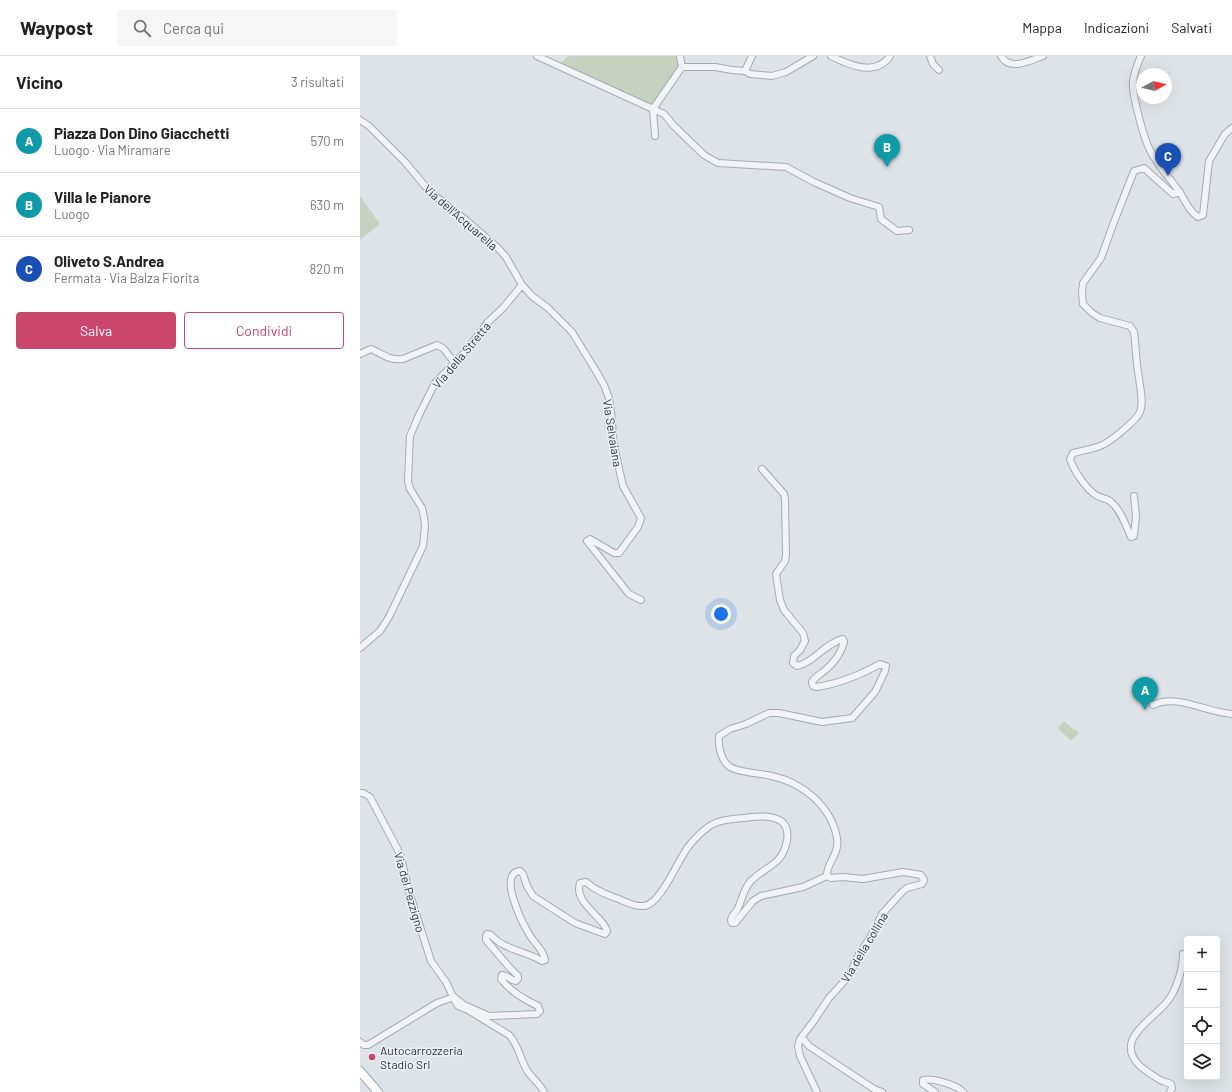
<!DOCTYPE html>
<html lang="it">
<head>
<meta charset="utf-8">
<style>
	body { margin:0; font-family:Barlow,sans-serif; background:#f6f6f6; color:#222 }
	.controls { position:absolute; right:12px; bottom:12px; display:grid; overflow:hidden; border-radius:4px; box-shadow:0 4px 16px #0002 }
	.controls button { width:36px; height:36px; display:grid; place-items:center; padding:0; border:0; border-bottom:1px solid #e0e0e0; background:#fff; color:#222; font:20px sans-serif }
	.compass { position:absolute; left:776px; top:12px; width:36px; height:36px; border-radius:50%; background:#fff; box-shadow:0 4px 16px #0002; rotate:82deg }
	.you { position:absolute; left:361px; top:558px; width:14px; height:14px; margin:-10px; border:3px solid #fff; border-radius:50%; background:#1a73e8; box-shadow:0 0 0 6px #1a73e833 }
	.badge { display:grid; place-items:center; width:26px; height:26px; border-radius:50%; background:#ca466d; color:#fff; font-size:13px; font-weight:700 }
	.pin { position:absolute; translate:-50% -33px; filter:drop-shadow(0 1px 2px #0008) }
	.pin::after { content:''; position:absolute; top:21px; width:14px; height:12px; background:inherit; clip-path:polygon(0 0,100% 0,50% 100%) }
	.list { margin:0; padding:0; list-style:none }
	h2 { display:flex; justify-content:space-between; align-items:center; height:52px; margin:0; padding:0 16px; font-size:17px }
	h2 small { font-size:13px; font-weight:400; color:#767676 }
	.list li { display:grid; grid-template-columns:26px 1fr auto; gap:12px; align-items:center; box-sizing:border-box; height:64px; padding:0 16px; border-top:1px solid #e0e0e0 }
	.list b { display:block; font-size:15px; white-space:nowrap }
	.list p { margin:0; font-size:13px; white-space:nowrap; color:#767676 }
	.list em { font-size:13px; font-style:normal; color:#767676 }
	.actions { display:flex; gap:8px; padding:12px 16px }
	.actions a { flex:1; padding:9px 0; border:1px solid #ca466d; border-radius:4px; text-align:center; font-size:14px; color:#ca466d }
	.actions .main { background:#ca466d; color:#fff }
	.icon { flex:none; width:22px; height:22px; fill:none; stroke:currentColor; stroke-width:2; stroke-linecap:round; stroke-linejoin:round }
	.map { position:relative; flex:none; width:872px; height:1036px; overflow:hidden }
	header { display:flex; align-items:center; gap:24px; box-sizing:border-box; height:56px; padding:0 20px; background:#fff; border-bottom:1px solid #e0e0e0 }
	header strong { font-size:19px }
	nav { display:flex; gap:22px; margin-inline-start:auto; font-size:14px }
	.search { width:280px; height:36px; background:#f6f6f6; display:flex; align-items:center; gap:10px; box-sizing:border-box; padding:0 14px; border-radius:4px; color:#767676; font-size:15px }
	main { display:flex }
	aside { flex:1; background:#fff }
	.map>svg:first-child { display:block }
	.green { fill:#c7d1c0 }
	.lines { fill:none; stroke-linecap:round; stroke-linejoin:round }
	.minor-casing { stroke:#a4abb1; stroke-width:8 }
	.major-casing { stroke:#9ea9b3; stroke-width:10 }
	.minor { stroke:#f1f3f6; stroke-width:6 }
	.major { stroke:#fff; stroke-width:8 }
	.poi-dot { fill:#ca466d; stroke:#eef2f5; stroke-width:1.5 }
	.labels { text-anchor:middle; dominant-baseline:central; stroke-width:3; stroke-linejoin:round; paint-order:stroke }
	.street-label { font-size:12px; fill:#28333e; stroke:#eef2f5 }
	.poi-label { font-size:12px; fill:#28333e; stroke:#eef2f5; text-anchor:start }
</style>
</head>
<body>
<header>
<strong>Waypost</strong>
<div class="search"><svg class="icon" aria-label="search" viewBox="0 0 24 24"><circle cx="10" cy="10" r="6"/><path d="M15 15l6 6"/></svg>Cerca qui</div>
<nav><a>Mappa</a><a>Indicazioni</a><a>Salvati</a></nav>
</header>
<main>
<aside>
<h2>Vicino<small>3 risultati</small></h2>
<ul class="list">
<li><span class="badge" style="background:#0f9aa8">A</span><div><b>Piazza Don Dino Giacchetti</b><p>Luogo · Via Miramare</p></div><em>570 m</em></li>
<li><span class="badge" style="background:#0f9aa8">B</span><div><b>Villa le Pianore</b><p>Luogo</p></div><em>630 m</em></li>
<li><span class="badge" style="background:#1a4fb4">C</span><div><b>Oliveto S.Andrea</b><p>Fermata · Via Balza Fiorita</p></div><em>820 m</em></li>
</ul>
<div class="actions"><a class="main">Salva</a><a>Condividi</a></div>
</aside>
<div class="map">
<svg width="872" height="1036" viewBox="0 0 872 1036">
	<rect width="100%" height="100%" fill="#dee3e7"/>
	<path class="green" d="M209,0H318L320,10L294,48L289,49L200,7Z
		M0,140L20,168L0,184Z
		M704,665L714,674L715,673L719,677L711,685L698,672Z"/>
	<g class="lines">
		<defs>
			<path id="minor" d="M177,0L304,58L314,70L344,99L358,107L426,111L454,126L490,142L519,151L521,163L537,175L549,174
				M320,0L322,11
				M471,0C489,9 516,21 530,0
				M570,0L573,8L579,14
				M641,0C650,16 671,4 683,0
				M781,0C777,9 774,17 773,26C772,39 784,83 790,94C797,109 809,121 818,134C825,143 828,155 838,161L843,159L849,105L865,78L872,72
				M322,11H355L372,14L385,15L390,18L412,20L426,16L453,0
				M385,15L392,0
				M293,53L322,11
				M293,53L295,80
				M0,64L9,70L45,106L70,136L107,165L137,191L146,201L162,229L172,240L188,252L212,276L236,315L244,329L249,342L252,364L253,385L263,430L281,462L278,471L259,497H254L230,483L227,485L269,538L281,544
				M0,298L11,293C23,298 29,305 43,303L77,289L83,292L94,306
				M402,413L424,438L425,444L426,499L425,505L416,518L420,544L424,554L443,577L445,585L440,594L434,600L433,607L437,610C455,606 465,587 483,583L484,586C481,598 473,608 464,615C459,619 455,621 452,626L453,630L456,631C479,628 500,619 520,608L526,610L525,615L515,636L492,662L462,666L419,657H409L386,668L370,673L359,680C358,690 361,705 370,711C380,717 400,717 412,720C443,727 471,750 477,782C480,798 466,807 467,820
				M774,440L776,460L774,480L771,481C766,470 761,454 751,446C748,443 742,442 737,440C726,433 714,415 710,403L713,397C722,395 732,393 740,390C749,387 776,365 780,356C784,346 780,333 779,322C776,307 776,291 774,276L770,270L740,262L732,257L723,248L722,237L723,227L741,202L754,166L774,115L784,112L813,138L820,136
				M0,592L20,575L29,561L63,490L65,470L64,461L62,452L50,433L48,425L50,380L59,359L75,327L107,294L127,267L143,252L162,229
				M793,649C817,637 847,657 872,658
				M0,737H3L10,741L40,798L50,839L71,905L86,926L95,945L98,950L108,954L149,979C159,989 160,1004 168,1016C173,1023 180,1028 184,1036
				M94,941L104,949L129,960L177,958L180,955L178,950C165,944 150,935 141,923L142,919C148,919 151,925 156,925L158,923V920L149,911L126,884V880L127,878L131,879C144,894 166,895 182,905L185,904C184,894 173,886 169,878C163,868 137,817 160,815L163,818L167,830L173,840L215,867L245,878L247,875C244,861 213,847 220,827L226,826C236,835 248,839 261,844C268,847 276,851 284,850C301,848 318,804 328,791C335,782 344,773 353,768C365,762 379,763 392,761C401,760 413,760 421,765C433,774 426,795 418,804C410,812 398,817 390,826C383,834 382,845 377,854C375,857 371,861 371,864C371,865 371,866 372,867H375L393,845L401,840L443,831L467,820
				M440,983L444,984L449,990L514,1033L522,1036
				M0,986L4,989H8L77,947L94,941
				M457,1036L440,1000L438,990L440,983L453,966L469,942L489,920L499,898L510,882L522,858L542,836L547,832L562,828L564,824L561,819L543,816L503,823L483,821L471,822L467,820
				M575,1036L563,1028V1024C573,1022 597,1029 603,1036
				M810,1036L812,1032L811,1028C807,1026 804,1026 800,1024C793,1020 786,1015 780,1010C753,984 792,964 806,947C816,936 823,913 823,898"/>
			<path id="major" d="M0,1015L18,1036"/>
		</defs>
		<use href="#minor" class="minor-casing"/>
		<use href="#major" class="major-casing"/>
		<use href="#minor" class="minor"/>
		<use href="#major" class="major"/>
	</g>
	<circle class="poi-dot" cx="12" cy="1001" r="4"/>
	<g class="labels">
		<g class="street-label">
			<text transform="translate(101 161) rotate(41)">Via dell'Acquarella</text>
			<text transform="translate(101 299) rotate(-50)">Via della Stretta</text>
			<text transform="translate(253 377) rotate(81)">Via Selvaiana</text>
			<text transform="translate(50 836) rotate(74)">Via del Pezzigno</text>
			<text transform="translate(504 891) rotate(-59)">Via della collina</text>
		</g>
		<g class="poi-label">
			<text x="20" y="994">Autocarrozzeria<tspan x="20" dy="14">Stadio Srl</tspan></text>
		</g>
	</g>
</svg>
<div class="controls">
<button>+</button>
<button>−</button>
<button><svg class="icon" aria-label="locate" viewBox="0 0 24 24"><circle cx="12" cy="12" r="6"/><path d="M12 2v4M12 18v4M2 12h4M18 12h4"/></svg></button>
<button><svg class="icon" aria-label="layers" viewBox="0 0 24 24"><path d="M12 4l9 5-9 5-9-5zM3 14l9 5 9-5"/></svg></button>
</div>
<svg class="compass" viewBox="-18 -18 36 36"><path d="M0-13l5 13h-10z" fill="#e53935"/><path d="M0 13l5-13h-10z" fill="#767676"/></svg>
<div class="you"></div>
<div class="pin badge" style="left:785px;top:654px;background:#0f9aa8">A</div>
<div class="pin badge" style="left:527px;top:111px;background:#0f9aa8">B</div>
<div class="pin badge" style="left:808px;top:120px;background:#1a4fb4">C</div>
</div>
</main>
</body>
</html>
